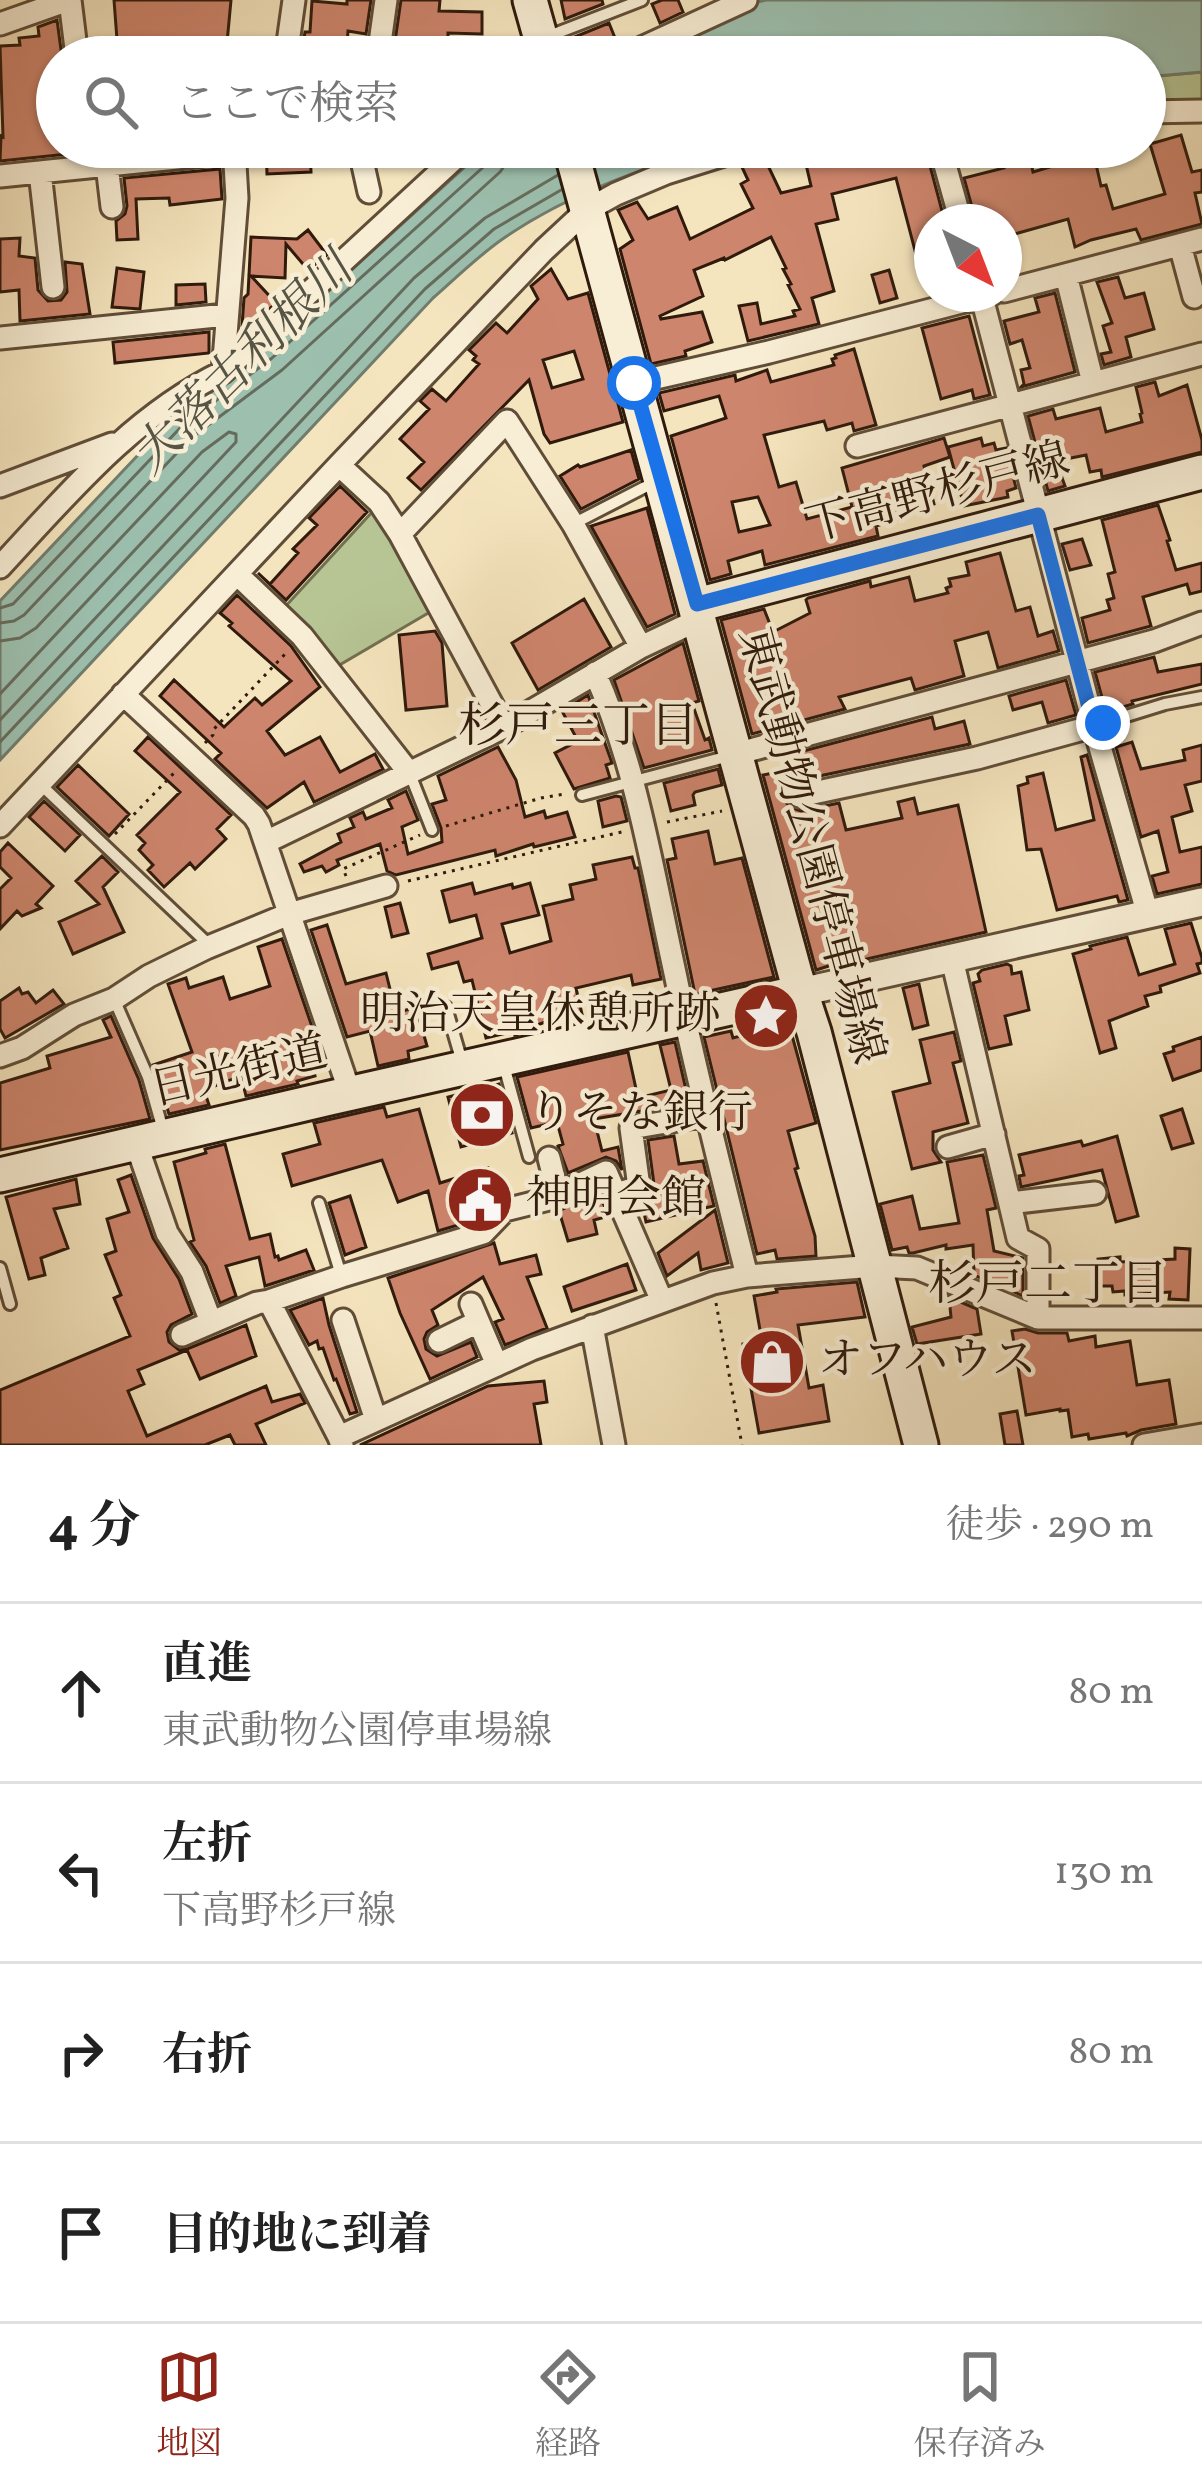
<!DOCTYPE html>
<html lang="ja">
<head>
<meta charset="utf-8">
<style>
	body { margin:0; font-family:Vollkorn,"Noto Serif JP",serif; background:#f2f2f2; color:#222 }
	.compass { position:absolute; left:914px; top:204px; width:108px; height:108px; border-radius:50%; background:#fff; box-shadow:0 3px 9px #0004; rotate:138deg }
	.stop { position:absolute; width:36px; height:36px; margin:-27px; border:9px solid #1a73e8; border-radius:50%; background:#fff }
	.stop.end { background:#1a73e8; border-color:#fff; box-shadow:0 3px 12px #0008 }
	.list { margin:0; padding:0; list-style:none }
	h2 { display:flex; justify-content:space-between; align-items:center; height:156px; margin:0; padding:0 48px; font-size:51px }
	h2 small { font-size:39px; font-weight:400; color:#767676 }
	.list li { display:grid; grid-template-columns:78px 1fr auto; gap:36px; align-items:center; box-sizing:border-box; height:180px; padding:0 48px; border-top:3px solid #e0e0e0 }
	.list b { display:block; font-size:45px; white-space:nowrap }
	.list p { margin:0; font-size:39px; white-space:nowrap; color:#767676 }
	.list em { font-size:39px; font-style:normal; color:#767676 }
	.icon { flex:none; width:66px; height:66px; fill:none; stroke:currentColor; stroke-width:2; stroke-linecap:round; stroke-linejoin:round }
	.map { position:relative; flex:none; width:1202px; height:1445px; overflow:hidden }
	.search { position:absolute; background:#fff; box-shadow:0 3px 9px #0004; left:36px; right:36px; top:36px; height:132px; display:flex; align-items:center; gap:30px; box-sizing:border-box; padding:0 42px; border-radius:66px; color:#767676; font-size:45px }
	.sheet { height:876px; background:#fff }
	nav { display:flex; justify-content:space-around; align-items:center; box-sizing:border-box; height:168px; border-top:3px solid #e0e0e0; background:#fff; font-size:33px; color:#767676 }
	nav a { display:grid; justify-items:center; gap:6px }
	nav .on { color:#8f2418 }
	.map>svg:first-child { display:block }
	.green { fill:#b7c595; stroke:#737050; stroke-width:3 }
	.water { fill:#9cbfae; stroke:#707d6d; stroke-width:3 }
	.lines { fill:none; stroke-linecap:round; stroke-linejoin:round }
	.shore { stroke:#666c5d; stroke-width:3 }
	.building { fill:#ce856d; stroke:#2f1a0c; stroke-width:3; fill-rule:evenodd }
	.service-casing { stroke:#604d38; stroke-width:16 }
	.minor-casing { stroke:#604d38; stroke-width:27 }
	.tertiary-casing { stroke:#604d38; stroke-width:33 }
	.secondary-casing { stroke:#2f1a0c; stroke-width:39 }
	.path { stroke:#2f1a0c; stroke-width:3; stroke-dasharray:3 6; stroke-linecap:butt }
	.service { stroke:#f8eed5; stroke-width:10 }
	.minor { stroke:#f8eed5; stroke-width:21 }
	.tertiary { stroke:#f8eed5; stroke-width:27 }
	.secondary { stroke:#f8eed5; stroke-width:33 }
	.route { stroke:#1a73e8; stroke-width:15 }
	.labels { text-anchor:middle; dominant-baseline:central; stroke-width:9; stroke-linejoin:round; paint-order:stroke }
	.street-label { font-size:45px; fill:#2f1a0c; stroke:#f8eed5 }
	.poi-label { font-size:45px; fill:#2f1a0c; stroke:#f8eed5; text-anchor:start }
	.water-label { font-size:48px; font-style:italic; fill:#555445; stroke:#f8eed5 }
	.neighbourhood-label { font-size:48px; fill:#2f1a0c; stroke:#f8eed5 }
</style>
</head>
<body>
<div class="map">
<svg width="1202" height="1445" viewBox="0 0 1202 1445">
	<rect width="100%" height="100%" fill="#f5e5be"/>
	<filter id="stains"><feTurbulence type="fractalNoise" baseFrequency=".00167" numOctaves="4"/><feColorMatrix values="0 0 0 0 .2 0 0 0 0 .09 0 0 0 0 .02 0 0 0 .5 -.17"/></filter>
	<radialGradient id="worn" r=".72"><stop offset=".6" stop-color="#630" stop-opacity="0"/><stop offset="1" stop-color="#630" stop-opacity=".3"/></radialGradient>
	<path class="green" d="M1202,72V101L1145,103V77Z
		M374,510L430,612L336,667L283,609Z"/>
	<path class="water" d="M766,0H1202V72L1145,77V57H644L750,4Z
		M487,147H717C642,168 568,194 504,238C479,255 456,278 433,298L0,760V601L173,418L264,349Z"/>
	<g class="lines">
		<path class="shore" d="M0,608L13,604L181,427L272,358L490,161L494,147
			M0,623L14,621L24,615L191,438L282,370L500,172L507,162L509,147
			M0,641L20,638L36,628L202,452L229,432L236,434V442L0,694
			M0,720L414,278L485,218L558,175
			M0,742L425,289L494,229L561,190"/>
	</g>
	<path class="building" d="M114,0H231L227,43L222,57H193L198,38L161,44V57H134L133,51L118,53Z
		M347,0H371L366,34L348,31L346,57H301L305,32H310L312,1L347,4Z
		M401,0H440L439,11L482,12V34L448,33V57L393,55Z
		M561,0H602L603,4L565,19Z
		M662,0H678L683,12L660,23L652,4Z
		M57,20L62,57H57V147H136L0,161L1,136L3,137L0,46L20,45L19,38L39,36L38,27Z
		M609,23L617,43L609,49L607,57H574L567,40Z
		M1181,135L1192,172L1202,170V192L1195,193L1202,224L1141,240L1136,229L1091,240L1075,247L1068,219L1004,237V222H976L964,178L1004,168L1000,147H1025L1028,164L1031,163L1033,172L1073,160L1069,147H1092L1101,186L1106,185L1113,209L1165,194L1150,144Z
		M266,147H310L311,172L267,174Z
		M802,147H925L945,222H932V258L918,262L896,178L832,194L838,219L816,224L834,291L812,298L819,324L748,341L739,306L757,303L761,324L795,316L793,311L800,309L788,285L791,284L783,269L786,268L771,237L725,260L724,258L694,270L703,296L660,316L661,319L702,312L712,342L685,351L686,356L651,364L620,249L633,240L618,210L637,202L648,219L677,207L690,239L753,208L741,184L748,180L741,165L763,155L781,193L811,186Z
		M220,169L222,199L170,205L169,198L136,199L138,239L117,240L116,221L125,214L127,206L124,178Z
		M308,230L327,255L308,270L286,244L285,278L251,276L276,303L246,330L242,326L244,298L248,294L251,237L297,239Z
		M20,238L19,256L35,258L38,290L48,301L61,300L67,292L65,262L82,264L90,314L20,321L19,290L0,292V239Z
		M117,268L144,272L140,309L112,307Z
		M551,269L568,299L588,293L623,422L550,443L544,434L529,380L421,490L408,478L424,462L400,439L429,409L420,401L432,389L446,401L479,364L473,360L476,356L469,350L496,323L507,333L538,299L531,286ZM574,351L583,379L552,388L543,360Z
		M889,270L897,298L880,303L872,275Z
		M1118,277L1125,298L1144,293L1154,329L1126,337L1131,357L1104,365L1101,354L1111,352L1103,326L1112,323L1097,282Z
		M205,284L206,302L176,305V285Z
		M1055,293L1075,372L1021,387L1024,384L1021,370L1030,368L1022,340L1010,344L1004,321L1039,312L1035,298Z
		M969,316L990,395L974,399L972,390L941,399L922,328Z
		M209,332V353L115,363L113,342Z
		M854,349L876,425L854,431L852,423L827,430L824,421L764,435L779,487L796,482L807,519L852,507L842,468L944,438L950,457L924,466L934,504L903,512L905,517L876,526L878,536L765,565L762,551L728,561L731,574L710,580L671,436L726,418L719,396L664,411L659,393L735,375L736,381L767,370L771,382L834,365L832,359L836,358L835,355ZM758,497L770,525L739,532L732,502Z
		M1155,382L1159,396L1187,385L1202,440V452L1102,477L1101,470L1090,472L1086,455L1056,461L1065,486L1048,491L1028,416L1053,409L1056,419L1100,408L1106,432L1142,422L1140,414L1142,413L1136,387Z
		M981,438L983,446L994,443L996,450L1006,448L1016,488L1007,491L1008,497L964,506L948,447Z
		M631,450L639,479L581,509L560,476L578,465L580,467Z
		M340,486L367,512L286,600L258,573L270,584L298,553L293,549L317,525L309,518Z
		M1158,505L1170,540L1167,541L1176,570L1202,563V591L1190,594L1187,584L1143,597L1151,626L1088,643L1082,618L1110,610L1107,600L1114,598L1108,574L1115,572L1102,520Z
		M647,508L675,614L647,627L591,526Z
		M1082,539L1091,565L1070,570L1062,544Z
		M1000,553L1016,611L1030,607L1038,636L1053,631L1059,651L998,668L988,632L955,641L964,676L915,690L911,678L839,697L845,709L752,734L721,620L764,609L773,632L810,613L806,600L808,598L870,581L871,587L909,577L915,601L948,593L946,588L951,586L949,579L969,575L966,562Z
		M237,595L291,646L320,687L267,731L285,755L320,737L340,772L375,754L383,769L314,802L304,782L267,808L215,759L221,753L160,696L174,680L224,727L255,698L262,705L291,681L229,626L232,623L220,613Z
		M584,599L611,647L538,690L512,643Z
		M435,631L442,643L447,706L406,710L399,635Z
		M683,643L699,701L692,703L705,740L709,738L712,750L644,768L614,680Z
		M1154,657L1158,672L1202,664V684L1132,701L1133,704L1106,712L1095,672Z
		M1066,680L1076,715L1048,723L1042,702L1013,710L1009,696Z
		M588,695L612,763L606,765L610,778L574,789L555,753L578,741L562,711Z
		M932,717L935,729L964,721L970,744L796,781L785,790V800L789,807L801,811L839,803L846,830L902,818L898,802L914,798L918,814L958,805L986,932L858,961L857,957L816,970L763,775L792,769L788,755Z
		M148,737L231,815L217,829L226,839L195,869L190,863L164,887L148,870L153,865L139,850L145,843L137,835L180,792L135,751Z
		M1132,742L1141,769L1185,760L1183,750L1202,745V781L1185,785L1192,811L1172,817L1180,852L1202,847V884L1157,894L1152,876L1168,872L1158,831L1141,837L1116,747Z
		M498,747L516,780L525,817L544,811L546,818L567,812L575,837L534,847L533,844L496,856L495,850L396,875L387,871L380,844L337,860L339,865L326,872L322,866L304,872L300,864L341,842L338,834L354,827L350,818L363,812L366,819L392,808L388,800L406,791L418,820L402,827L408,854L442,842L441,828L432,804L446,800L438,776Z
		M1087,755L1128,900L1119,902L1117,896L1057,910L1041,849L1027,850L1018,786L1028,783L1027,777L1043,773L1056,830L1094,820L1081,757Z
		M78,765L129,814L109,836L57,787Z
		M718,769L722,785L695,792L693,795L695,805L671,811L664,783Z
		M616,796L621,797L627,821L603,827L598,801Z
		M44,801L80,835L65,851L29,817Z
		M708,831L715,864L742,858L774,977L695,994L667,860L676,858L672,839Z
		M8,843L53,886L36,904L41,908L22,916L17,911L0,929V889L11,878L0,867V852Z
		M102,856L118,872L103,887L124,932L73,954L59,922L99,904L76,881Z
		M632,857L635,868H638L661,979L633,985L631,975L576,988L582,1014L548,1021L529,1028L530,1031L515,1035V1031L486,1038L472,980L464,982L458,962L432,969L428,954L482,938L476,915L450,922L442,891L472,883L475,894L512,884L513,888L530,883L539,915L502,924L510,953L551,941L543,906L573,899L570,885L596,879L593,865Z
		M400,903L408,933L392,937L385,907Z
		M1191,923L1202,958V963L1197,964L1200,973L1160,986L1161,992L1145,996L1148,1006L1109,1021L1116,1048L1100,1053L1073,954L1091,949L1090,946L1127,937L1139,975L1175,964L1165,929Z
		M327,925L346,984L386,973L396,1013L416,1007L427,1046L408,1051L409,1059L378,1066L370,1031L347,1037L311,930Z
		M282,939L322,1056L311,1059L315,1076L297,1081L298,1084L246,1096L241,1076L204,1090L209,1105L169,1114L153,1065L192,1052L168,984L186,978L189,988L223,977L230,999L270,986L258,947Z
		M1007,964L1011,966L1012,974L1021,972L1029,1010L1005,1016L1011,1044L989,1049L973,983L980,981L978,974L982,970Z
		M919,984L928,1025L913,1029L903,988Z
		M19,988L22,994L28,992L36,1003L53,990L64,1004L5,1038L0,1029V1001Z
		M111,1016L139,1080L150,1119L0,1150V1083L50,1068L47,1056L111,1037L103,1020Z
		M787,1017L816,1123L788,1131L798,1168L795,1169L815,1236L816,1256L777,1259L775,1250L757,1254L704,1037L731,1031L733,1038L767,1029L765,1022Z
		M954,1032L961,1061L953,1063L968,1123L933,1132V1150L941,1162L912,1169L893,1092L930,1083L920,1040Z
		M1202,1037V1070L1173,1080L1164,1054L1174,1051L1173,1047Z
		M675,1042L689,1103L594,1119L602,1151L618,1147L622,1170L616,1161L606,1157L568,1173L558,1146L563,1144L557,1122L531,1128L517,1077L628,1052L638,1098L671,1090L660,1045Z
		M499,1084L512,1133L461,1147L448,1097Z
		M384,1107L387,1117L419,1109L440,1183L488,1168L492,1182L488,1183L492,1202L475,1220L438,1231L428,1191L398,1202L382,1160L292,1186L283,1154L320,1144L314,1123Z
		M1182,1109L1193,1143L1172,1149L1161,1116Z
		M674,1136L679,1164L703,1161L714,1206L646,1222L642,1203L656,1199L648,1140Z
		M1117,1136L1138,1216L1116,1222L1102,1170L1021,1187L1019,1176L1024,1175L1019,1155L1081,1141L1083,1146Z
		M225,1144L250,1239L270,1234L275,1257L278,1256L279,1260L306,1250L314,1270L265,1286L259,1257L226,1266L236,1296L220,1303L206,1266L190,1242L194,1240L174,1162L206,1153L205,1149Z
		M983,1155L996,1208L987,1210L994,1251L1023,1258V1296L1012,1291V1286H999L974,1275L973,1245L946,1249V1245L913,1253H909L907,1247L892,1250L880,1204L912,1196L920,1229L959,1223L947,1162Z
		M131,1175L153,1238L179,1279L192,1314L171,1325L167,1332L169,1342L179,1350L187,1349L246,1325L256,1356L200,1379L187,1350L138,1370L144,1384L128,1391L147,1436L266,1386L272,1402L300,1394L305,1403L256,1424L266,1445H235L230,1435L205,1445H0V1390L130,1336L114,1298L121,1295L105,1255L116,1251L107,1219L129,1212L118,1180Z
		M76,1179L80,1204L54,1209L68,1248L41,1258L45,1275L29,1279L6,1197Z
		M598,1192L609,1216L594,1220L597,1234L568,1241L559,1211Z
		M350,1196L366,1247L345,1255L329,1203Z
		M715,1210L728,1263L701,1270L698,1253L667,1276L658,1253Z
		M494,1243L500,1264L536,1255L541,1274L527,1277L547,1328L505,1345L495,1322L503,1319L483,1277L432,1310L438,1325L427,1332L424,1339L426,1349L437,1356L471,1342L477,1357L430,1379L400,1313L388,1278Z
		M1175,1248L1190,1249L1188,1300L1169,1299L1170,1292L1125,1295V1291L1113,1292L1112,1286H1099L1098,1259L1120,1257V1262L1175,1259Z
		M627,1264L636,1290L572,1311L564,1287Z
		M857,1282L865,1317L798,1325L809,1388L823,1385L829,1421L759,1433L743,1344L762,1341L754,1296L777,1292L776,1289Z
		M949,1297L977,1309L981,1334L917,1344L912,1327L951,1317Z
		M323,1298L329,1325L357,1412L350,1414L336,1379L334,1380L323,1348L319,1349L317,1341L309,1345L290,1310Z
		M1025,1329L1038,1333H1067L1069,1341L1095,1336L1096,1347L1130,1341L1137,1385L1169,1380L1176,1424L1141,1430L1127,1436L1126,1433L1089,1439L1088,1434L1072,1437L1068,1410L1060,1411V1409L1026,1415L1012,1331Z
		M544,1381L547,1402L534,1404L541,1445H360L488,1386Z
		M1017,1411L1023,1445H1005L1000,1414Z"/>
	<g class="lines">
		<defs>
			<path id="service" d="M544,38L642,0
				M573,524L645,487L656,484
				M1094,726L1165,704L1202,697
				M410,774L432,830
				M39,783L203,939L206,948
				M582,795L729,756
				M114,999L148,1077L163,1130
				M446,1007L462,1062
				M503,1062L529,1157
				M319,1203L341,1275
				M0,1268L10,1304"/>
			<path id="minor" d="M70,0L77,57
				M0,24L68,0
				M286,57L294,0
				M378,57L386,0
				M622,57L746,0
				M1145,112L1202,111
				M359,147L369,192
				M940,147L961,222
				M107,165L112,207
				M40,172L53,287
				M0,176L235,152
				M1180,245L1194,297
				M1066,275L1093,383
				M1004,291L1202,239
				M981,294L1094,726L1148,915
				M0,338L226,315
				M223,372L237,198L234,147
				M634,383L769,352L992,294
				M857,446L1202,354
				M339,465L379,502L400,534L504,727
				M0,486L112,444
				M400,534L507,421L573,524L641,647
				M0,567C67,495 132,416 223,372L467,147
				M238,575L302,636L410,774
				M595,673C637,768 653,873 675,973C696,1075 722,1175 747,1276
				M123,694L254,816L259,824L350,1093
				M736,754L1154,641L1202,623
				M799,796L977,758L1094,726
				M0,826L339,465L544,250L587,210L616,194L666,173L749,147
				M266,842L504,727L641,647L700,619
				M952,959L1018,1238L1038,1249V1318
				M0,1056L22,1048L74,1015L114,999L149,976L206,948L289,914L386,886
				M136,1143L167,1233L192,1272L211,1322
				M948,1147L994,1134
				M549,1158L558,1194
				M616,1194L639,1187L631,1128L707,1115
				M1010,1203L1095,1193
				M471,1304L497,1365
				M343,1320L376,1420
				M592,1326L614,1445
				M182,1335L257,1303L269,1301
				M439,1341L478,1322
				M339,1437L269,1301L342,1276L483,1233L505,1210L549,1199L606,1172L662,1301
				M342,1445L339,1437L532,1349L713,1283L747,1276L875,1266L917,1268L1038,1318H1202
				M1144,1445L1202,1435"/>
			<path id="tertiary" d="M801,992L1202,902"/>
			<path id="secondary" d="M530,0L546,57
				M570,147L796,977L814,1032L921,1445
				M697,605L1202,472
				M0,1175L330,1098L801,992"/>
		</defs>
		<use href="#service" class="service-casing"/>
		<use href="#minor" class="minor-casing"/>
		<use href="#tertiary" class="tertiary-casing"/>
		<use href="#secondary" class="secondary-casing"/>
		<path class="path" d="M205,743L213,735L214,729L286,653
			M667,822L722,811
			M446,826L541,798L564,794
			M115,834L175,772
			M346,876L343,869L420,835
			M408,881L626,831
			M716,1303L742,1445"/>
		<use href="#service" class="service"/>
		<use href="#minor" class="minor"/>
		<use href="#tertiary" class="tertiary"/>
		<use href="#secondary" class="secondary"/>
	</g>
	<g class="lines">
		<path class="route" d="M634,383L697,604L1038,515L1094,726L1103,723"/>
	</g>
	<defs>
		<symbol id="sight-disc" viewBox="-11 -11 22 22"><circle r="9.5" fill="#8f2418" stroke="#f8eed5"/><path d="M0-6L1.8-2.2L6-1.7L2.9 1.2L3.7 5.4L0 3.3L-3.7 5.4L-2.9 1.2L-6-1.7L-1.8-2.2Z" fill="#fff"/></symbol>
		<symbol id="bank-disc" viewBox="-11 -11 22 22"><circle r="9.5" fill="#8f2418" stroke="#f8eed5"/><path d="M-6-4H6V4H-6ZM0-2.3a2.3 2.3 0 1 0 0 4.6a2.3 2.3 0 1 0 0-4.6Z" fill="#fff"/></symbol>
		<symbol id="civic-disc" viewBox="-11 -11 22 22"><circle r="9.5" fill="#8f2418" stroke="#f8eed5"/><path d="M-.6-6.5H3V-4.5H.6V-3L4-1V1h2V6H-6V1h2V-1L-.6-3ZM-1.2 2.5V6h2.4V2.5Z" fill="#fff"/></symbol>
		<symbol id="shop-disc" viewBox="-11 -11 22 22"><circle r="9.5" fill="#8f2418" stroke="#f8eed5"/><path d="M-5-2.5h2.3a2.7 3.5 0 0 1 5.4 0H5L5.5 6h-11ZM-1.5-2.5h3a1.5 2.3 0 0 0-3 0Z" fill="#fff"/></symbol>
	</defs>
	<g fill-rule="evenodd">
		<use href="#sight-disc" x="728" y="978" width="76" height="76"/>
		<use href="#bank-disc" x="444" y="1077" width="76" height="76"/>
		<use href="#civic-disc" x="442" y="1162" width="76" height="76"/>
		<use href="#shop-disc" x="734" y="1324" width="76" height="76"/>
	</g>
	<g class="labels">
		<g class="street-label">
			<text transform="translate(938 495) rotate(-15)">下高野杉戸線</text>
			<text transform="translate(809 846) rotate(75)">東武動物公園停車場線</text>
			<text transform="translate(239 1073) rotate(-13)">日光街道</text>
		</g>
		<g class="poi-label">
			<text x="720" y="1016" text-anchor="end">明治天皇休憩所跡</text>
			<text x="528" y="1115">りそな銀行</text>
			<text x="526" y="1200">神明会館</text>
			<text x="818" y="1362">オフハウス</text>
		</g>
		<g class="water-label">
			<text transform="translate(244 365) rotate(-45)">大落古利根川</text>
		</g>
		<g class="neighbourhood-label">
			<text x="578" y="728">杉戸三丁目</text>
			<text x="1048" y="1286">杉戸二丁目</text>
		</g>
	</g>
	<rect width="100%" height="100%" filter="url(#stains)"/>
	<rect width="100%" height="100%" fill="url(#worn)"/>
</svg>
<svg class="compass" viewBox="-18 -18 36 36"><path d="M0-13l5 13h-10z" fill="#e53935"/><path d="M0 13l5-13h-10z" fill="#767676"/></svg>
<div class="stop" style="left:634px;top:383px"></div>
<div class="stop end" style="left:1103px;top:723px"></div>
<div class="search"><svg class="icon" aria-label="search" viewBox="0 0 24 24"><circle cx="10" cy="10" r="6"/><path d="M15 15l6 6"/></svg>ここで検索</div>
</div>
<section class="sheet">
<h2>4 分<small>徒歩 · 290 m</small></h2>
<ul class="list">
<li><svg class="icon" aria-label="ahead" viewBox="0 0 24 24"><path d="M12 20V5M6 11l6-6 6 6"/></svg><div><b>直進</b><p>東武動物公園停車場線</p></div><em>80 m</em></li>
<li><svg class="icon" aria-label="left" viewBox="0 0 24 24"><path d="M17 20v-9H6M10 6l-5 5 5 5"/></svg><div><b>左折</b><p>下高野杉戸線</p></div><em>130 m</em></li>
<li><svg class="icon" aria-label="right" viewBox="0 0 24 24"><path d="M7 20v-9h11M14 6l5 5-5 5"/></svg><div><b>右折</b></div><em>80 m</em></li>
<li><svg class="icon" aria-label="arrive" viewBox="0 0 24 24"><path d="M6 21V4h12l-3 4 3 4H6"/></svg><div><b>目的地に到着</b></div></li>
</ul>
</section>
<nav>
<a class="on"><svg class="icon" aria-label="map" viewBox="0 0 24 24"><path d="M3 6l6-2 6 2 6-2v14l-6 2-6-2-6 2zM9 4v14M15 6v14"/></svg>地図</a>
<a><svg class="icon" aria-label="directions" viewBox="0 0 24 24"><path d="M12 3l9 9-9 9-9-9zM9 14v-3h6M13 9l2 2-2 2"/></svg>経路</a>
<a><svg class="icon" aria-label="saved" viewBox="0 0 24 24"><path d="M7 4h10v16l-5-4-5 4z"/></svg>保存済み</a>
</nav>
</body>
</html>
